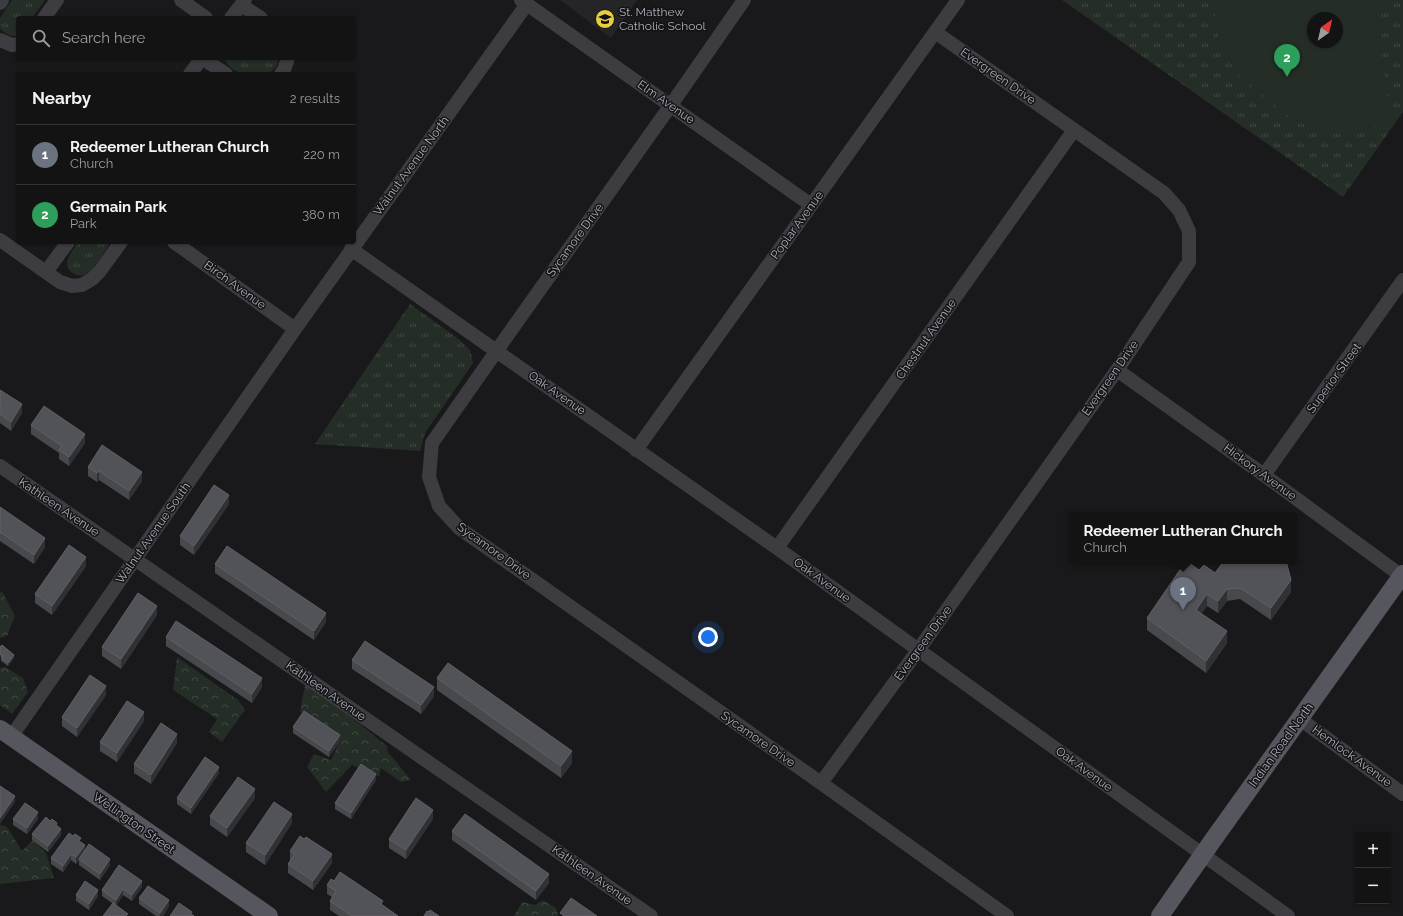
<!DOCTYPE html>
<html lang="en">
<head>
<meta charset="utf-8">
<style>
	body { margin:0; font-family:Raleway,sans-serif; background:#1c1c1d; color:#f1f3f6 }
	.controls { position:absolute; right:12px; bottom:12px; display:grid; overflow:hidden; border-radius:4px; box-shadow:0 1px 3px #0004 }
	.controls button { width:36px; height:36px; display:grid; place-items:center; padding:0; border:0; border-bottom:1px solid #323234; background:#131314; color:#f1f3f6; font:20px sans-serif }
	.compass { position:absolute; left:1307px; top:12px; width:36px; height:36px; border-radius:50%; background:#131314; box-shadow:0 1px 3px #0004; rotate:34deg }
	.you { position:absolute; left:708px; top:637px; width:14px; height:14px; margin:-10px; border:3px solid #fff; border-radius:50%; background:#1a73e8; box-shadow:0 0 0 6px #1a73e833 }
	.badge { display:grid; place-items:center; width:26px; height:26px; border-radius:50%; background:#0b8043; color:#fff; font-size:13px; font-weight:700 }
	.pin { position:absolute; translate:-50% -33px; filter:drop-shadow(0 1px 2px #0008) }
	.pin::after { content:''; position:absolute; top:21px; width:14px; height:12px; background:inherit; clip-path:polygon(0 0,100% 0,50% 100%) }
	.popup { position:absolute; left:1069px; top:512px; width:228px; height:52px; box-sizing:border-box; display:grid; place-content:center; border-radius:4px; background:#131314; filter:drop-shadow(0 1px 3px #0005); font-size:13px; white-space:nowrap; color:#9d9ea0 }
	.popup b { font-size:15px; color:#f1f3f6 }
	.popup::after { content:''; position:absolute; left:50%; top:100%; margin-left:-8px; border:8px solid transparent; border-top-color:#131314 }
	.list { margin:0; padding:0; list-style:none }
	h2 { display:flex; justify-content:space-between; align-items:center; height:52px; margin:0; padding:0 16px; font-size:17px }
	h2 small { font-size:13px; font-weight:400; color:#9d9ea0 }
	.list li { display:grid; grid-template-columns:26px 1fr auto; gap:12px; align-items:center; box-sizing:border-box; height:60px; padding:0 16px; border-top:1px solid #323234 }
	.list b { display:block; font-size:15px; white-space:nowrap }
	.list p { margin:0; font-size:13px; white-space:nowrap; color:#9d9ea0 }
	.list em { font-size:13px; font-style:normal; color:#9d9ea0 }
	.icon { flex:none; width:22px; height:22px; fill:none; stroke:currentColor; stroke-width:2; stroke-linecap:round; stroke-linejoin:round }
	.map { position:relative; flex:none; width:1403px; height:916px; overflow:hidden }
	.search { position:absolute; background:#131314; box-shadow:0 1px 3px #0004; left:16px; top:16px; width:340px; height:44px; display:flex; align-items:center; gap:10px; box-sizing:border-box; padding:0 14px; border-radius:4px; color:#9d9ea0; font-size:15px }
	.panel { position:absolute; background:#131314; box-shadow:0 1px 3px #0004; left:16px; top:72px; width:340px; height:172px; border-radius:4px }
	.map>svg:first-child { display:block }
	.built { fill:#252528 }
	.grass { fill:url(#grass-tufts); fill-rule:evenodd }
	.forest { fill:url(#forest-crowns) }
	.garden { fill:#252d27; fill-rule:evenodd }
	.lines { fill:none; stroke-linecap:round; stroke-linejoin:round }
	.minor { stroke:#3c3c41; stroke-width:14 }
	.major { stroke:#56565e; stroke-width:18 }
	.wall { fill:#48494c }
	.shaded-wall { fill:#303134 }
	.building { fill:#525358; stroke:#606167 }
	.labels { text-anchor:middle; dominant-baseline:central; stroke-width:3; stroke-linejoin:round; paint-order:stroke }
	.poi-label { font-size:12px; fill:#acadba; stroke:#141416; text-anchor:start }
	.street-label { font-size:12px; fill:#acadba; stroke:#141416 }
</style>
</head>
<body>
<div class="map">
<svg width="1403" height="916" viewBox="0 0 1403 916">
	<defs>
		<pattern id="grass-tufts" width="24" height="20" patternUnits="userSpaceOnUse"><rect width="24" height="20" fill="#252d27"/><path d="M3 7l-1-3M5 7V3M7 7l1-3M15 17l-1-3M17 17v-4M19 17l1-3" fill="none" stroke="#424944"/></pattern>
		<pattern id="forest-crowns" width="20" height="18" patternUnits="userSpaceOnUse"><rect width="20" height="18" fill="#252d27"/><path d="M2 6a3 3 0 1 1 6 0M12 15a3 3 0 1 1 6 0" fill="none" stroke="#424944"/></pattern>
	</defs>
	<rect width="100%" height="100%" fill="#19191b"/>
	<path class="built" d="M560,0H637L611,38Z"/>
	<path class="grass" d="M12,0H45L32,18H18V35C10,37 5,34 0,28V18Z
		M1062,0H1403V112L1343,197ZM1313,18H1337V42H1313Z
		M224,58H279L277,65L269,74C252,74 232,77 224,58Z
		M79,242H111C105,250 94,270 86,274C82,276 78,276 74,274C59,265 72,251 79,242Z
		M410,304L460,340L470,350L473,363L425,433L420,451L315,444Z"/>
	<path class="forest" d="M0,592L3,593L15,616L7,636L0,638Z
		M177,657L238,700L245,710L222,742L209,732L217,719L173,690Z
		M5,667L23,678L28,692L12,714L0,705V668Z
		M306,681L387,746L388,752L411,780L401,782L381,768L379,777L352,765L326,792L307,767L314,754L331,760L340,741L300,711Z
		M0,825L7,827L22,851L33,840L46,853L54,878L0,884Z
		M543,900L556,908L558,916H514L522,902L535,905Z"/>
	<path class="garden" d="M1219,0H1375L1391,123L1338,134L1290,118L1238,75L1213,25ZM1313,18H1337V42H1313Z"/>
	<g class="lines">
		<path class="minor" d="M181,0L206,18
			M521,0L811,205
			M744,0L671,105L507,336L432,443L429,477L439,506L459,528L821,783L1007,916
			M0,3L2,0
			M241,5L261,18
			M44,18L57,0
			M231,18L245,0
			M0,40L12,45L18,44
			M202,58L226,74
			M190,74L202,58
			M281,74L284,70L288,58
			M0,240L60,282L72,286L82,285L92,279L100,271L121,242
			M174,242L295,329
			M351,249L777,548L1288,916
			M46,272L68,242
			M1117,370L1264,475L1403,577
			M636,450L958,0
			M0,466L651,916
			M1264,475L1403,280
			M777,548L1074,130
			M1300,719L1403,794
			M11,737L295,329L527,4
			M821,783L919,649L1117,370L1189,262V231L1179,210L1164,193L935,32"/>
		<path class="major" d="M0,729L269,916
			M1160,916L1213,840L1403,574"/>
	</g>
	<path class="wall" d="M0,390L22,413L11,431L0,423Z
		M31,425L85,443L69,466L59,459V453L31,434Z
		M88,467L142,481L129,500L99,480L97,482L88,476Z
		M229,504L194,555L180,545V536Z
		M0,507L45,547L34,564L0,541Z
		M1222,561H1240L1291,592L1271,620L1240,599L1227,601L1218,613L1207,606L1201,614L1227,643L1206,673L1147,630V618L1199,570L1215,573L1222,563Z
		M215,564L326,622L314,640L215,573Z
		M86,566L52,615L35,603V594Z
		M157,615L121,669L102,656V647Z
		M166,637L262,687L252,703L166,646Z
		M0,647L14,658L8,666L1,661V658H2L0,656Z
		M352,660L434,696L421,714L352,669Z
		M437,678L572,763L561,778L437,690Z
		M106,695L77,737L62,726V717Z
		M144,721L117,762L100,751V742Z
		M293,727L340,741L329,757L293,733Z
		M177,743L151,784L134,773V764Z
		M219,773L191,814L177,804V798Z
		M376,780L351,819L335,809V803Z
		M255,798L227,837L210,825V816Z
		M13,819H38L27,834L13,825Z
		M433,819L406,859L389,848V839Z
		M292,823L265,865L246,852V843Z
		M57,826L61,835L48,852L32,840V834Z
		M452,831L549,883L536,900L452,840Z
		M81,842L85,850L110,865L100,880L79,865V860L76,864L71,860L63,872L51,864V858Z
		M290,851L332,863L313,890L288,873V864L291,861L290,860Z
		M334,881L383,906L398,916H339L330,910V901L332,897L327,894V885Z
		M142,887L132,901L123,895L116,905L128,916L112,903L102,896V890Z
		M76,895L98,896L89,910L76,901Z
		M139,898L169,906L163,916H156L139,904Z"/>
	<path class="shaded-wall" d="M22,404V413L11,431V422Z
		M85,434V443L69,466V457Z
		M99,471V480L97,482V473Z
		M142,472V481L129,500V491Z
		M229,495V504L194,555V546Z
		M45,538V547L34,564V555Z
		M86,557V566L52,615V606Z
		M1291,580V592L1271,620V608Z
		M1227,589V601L1218,613V601Z
		M1207,594V606L1196,622V610Z
		M157,606V615L121,669V659Z
		M326,613V622L314,640V631Z
		M1227,631V643L1206,673V661Z
		M14,655V658L8,666V663Z
		M262,678V687L252,703V694Z
		M106,686V695L77,737V728Z
		M434,687V696L421,714V705Z
		M144,712V721L117,762V753Z
		M177,734V743L151,784V775Z
		M340,735V741L329,757V751Z
		M572,751V763L561,778V766Z
		M219,767V773L191,814V808Z
		M376,774V780L351,819V813Z
		M255,789V798L227,837V828Z
		M15,796V802L0,824V818Z
		M433,810V819L406,859V850Z
		M38,812V819L27,834V828Z
		M292,814V823L265,865V855Z
		M61,829V835L48,852V846Z
		M85,845V851L76,864V857Z
		M71,854V860L63,872V866Z
		M332,854V863L313,890V881Z
		M110,859V865L100,880V874Z
		M549,874V883L536,900V891Z
		M142,881V887L132,901V895Z
		M123,889V895L116,906V900Z
		M98,890V896L89,910V904Z
		M169,900V906L163,916H160V913Z"/>
	<path class="building" d="M0,390L22,404L11,422L0,414Z
		M44,406L85,434L69,457L59,450L62,446L31,425Z
		M102,445L142,472L129,491L99,471L97,473L88,467Z
		M214,485L229,495L194,546L180,536Z
		M0,507L45,538L34,555L0,532Z
		M69,545L86,557L52,606L35,594Z
		M227,546L326,613L314,631L215,564Z
		M1186,561L1199,570L1204,565L1215,573L1224,561H1240L1241,562V561H1286L1291,580L1271,608L1240,588L1227,589L1218,601L1207,594L1196,610L1227,631L1206,661L1147,618Z
		M138,593L157,606L121,659L102,647Z
		M176,621L262,678L252,694L166,637Z
		M365,641L434,687L421,705L352,660Z
		M2,645L14,655L8,663L1,658L3,656L0,653V647Z
		M448,663L572,751L561,766L437,678Z
		M90,675L106,686L77,728L62,717Z
		M127,701L144,712L117,753L100,742Z
		M304,711L340,735L329,751L293,727Z
		M161,723L177,734L151,775L134,764Z
		M205,757L219,767L191,808L177,798Z
		M361,764L376,774L351,813L335,803Z
		M238,777L255,789L227,828L210,816Z
		M0,786L15,796L0,818Z
		M416,798L433,810L406,850L389,839Z
		M274,802L292,814L265,855L246,843Z
		M25,803L38,812L27,828L13,819Z
		M465,814L549,874L536,891L452,831Z
		M46,817L50,821L52,819L57,823L56,825L61,829L48,846L32,834Z
		M69,833L73,836L75,834L81,838L79,841L85,845L76,857L71,854L63,866L51,858Z
		M300,836L304,839L306,837L332,854L313,881L288,864L295,854L290,851Z
		M89,844L110,859L100,874L79,859Z
		M119,865L142,881L132,895L123,889L116,900L102,890Z
		M340,872L383,901L381,904L398,916H352L330,901L336,891L327,885L331,879L334,881Z
		M85,881L98,890L89,904L76,895Z
		M148,886L169,900L160,913L139,898Z
		M571,898L597,916H564L560,913Z
		M113,903L128,914L126,916H103Z
		M179,903L192,912L191,914L194,916H170Z
		M430,910L439,916H424L427,911L428,912Z"/>
	<defs>
		<symbol id="school-disc" viewBox="-11 -11 22 22"><circle r="9.5" fill="#e9ce42" stroke="#141416"/><path d="M0-5L7-2L0 1L-7-2ZM-4 1L0 2.5L4 1V4Q0 6-4 4Z" fill="#111"/></symbol>
	</defs>
	<g fill-rule="evenodd">
		<use href="#school-disc" x="594" y="8" width="22" height="22"/>
	</g>
	<g class="labels">
		<g class="poi-label">
			<text x="619" y="12">St. Matthew<tspan x="619" dy="14">Catholic School</tspan></text>
		</g>
		<g class="street-label">
			<text transform="translate(998 76) rotate(35)">Evergreen Drive</text>
			<text transform="translate(666 102) rotate(35)">Elm Avenue</text>
			<text transform="translate(411 166) rotate(-54)">Walnut Avenue North</text>
			<text transform="translate(797 225) rotate(-54)">Poplar Avenue</text>
			<text transform="translate(575 240) rotate(-54)">Sycamore Drive</text>
			<text transform="translate(235 285) rotate(36)">Birch Avenue</text>
			<text transform="translate(926 339) rotate(-55)">Chestnut Avenue</text>
			<text transform="translate(1110 378) rotate(-55)">Evergreen Drive</text>
			<text transform="translate(1334 378) rotate(-54)">Superior Street</text>
			<text transform="translate(557 393) rotate(35)">Oak Avenue</text>
			<text transform="translate(1260 472) rotate(36)">Hickory Avenue</text>
			<text transform="translate(59 507) rotate(34)">Kathleen Avenue</text>
			<text transform="translate(153 533) rotate(-55)">Walnut Avenue South</text>
			<text transform="translate(494 551) rotate(36)">Sycamore Drive</text>
			<text transform="translate(822 580) rotate(36)">Oak Avenue</text>
			<text transform="translate(923 643) rotate(-54)">Evergreen Drive</text>
			<text transform="translate(326 691) rotate(35)">Kathleen Avenue</text>
			<text transform="translate(758 739) rotate(35)">Sycamore Drive</text>
			<text transform="translate(1281 745) rotate(-54)">Indian Road North</text>
			<text transform="translate(1352 756) rotate(36)">Hemlock Avenue</text>
			<text transform="translate(1084 769) rotate(36)">Oak Avenue</text>
			<text transform="translate(134 823) rotate(35)">Wellington Street</text>
			<text transform="translate(592 875) rotate(35)">Kathleen Avenue</text>
		</g>
	</g>
</svg>
<div class="controls">
<button>+</button>
<button>−</button>
</div>
<svg class="compass" viewBox="-18 -18 36 36"><path d="M0-13l5 13h-10z" fill="#e53935"/><path d="M0 13l5-13h-10z" fill="#9d9ea0"/></svg>
<div class="you"></div>
<div class="pin badge" style="left:1183px;top:610px;background:#6b7280">1</div>
<div class="popup"><b>Redeemer Lutheran Church</b>Church</div>
<div class="pin badge" style="left:1287px;top:77px;background:#2e9e5b">2</div>
<div class="search"><svg class="icon" aria-label="search" viewBox="0 0 24 24"><circle cx="10" cy="10" r="6"/><path d="M15 15l6 6"/></svg>Search here</div>
<section class="panel">
<h2>Nearby<small>2 results</small></h2>
<ul class="list">
<li><span class="badge" style="background:#6b7280">1</span><div><b>Redeemer Lutheran Church</b><p>Church</p></div><em>220 m</em></li>
<li><span class="badge" style="background:#2e9e5b">2</span><div><b>Germain Park</b><p>Park</p></div><em>380 m</em></li>
</ul>
</section>
</div>
</body>
</html>
